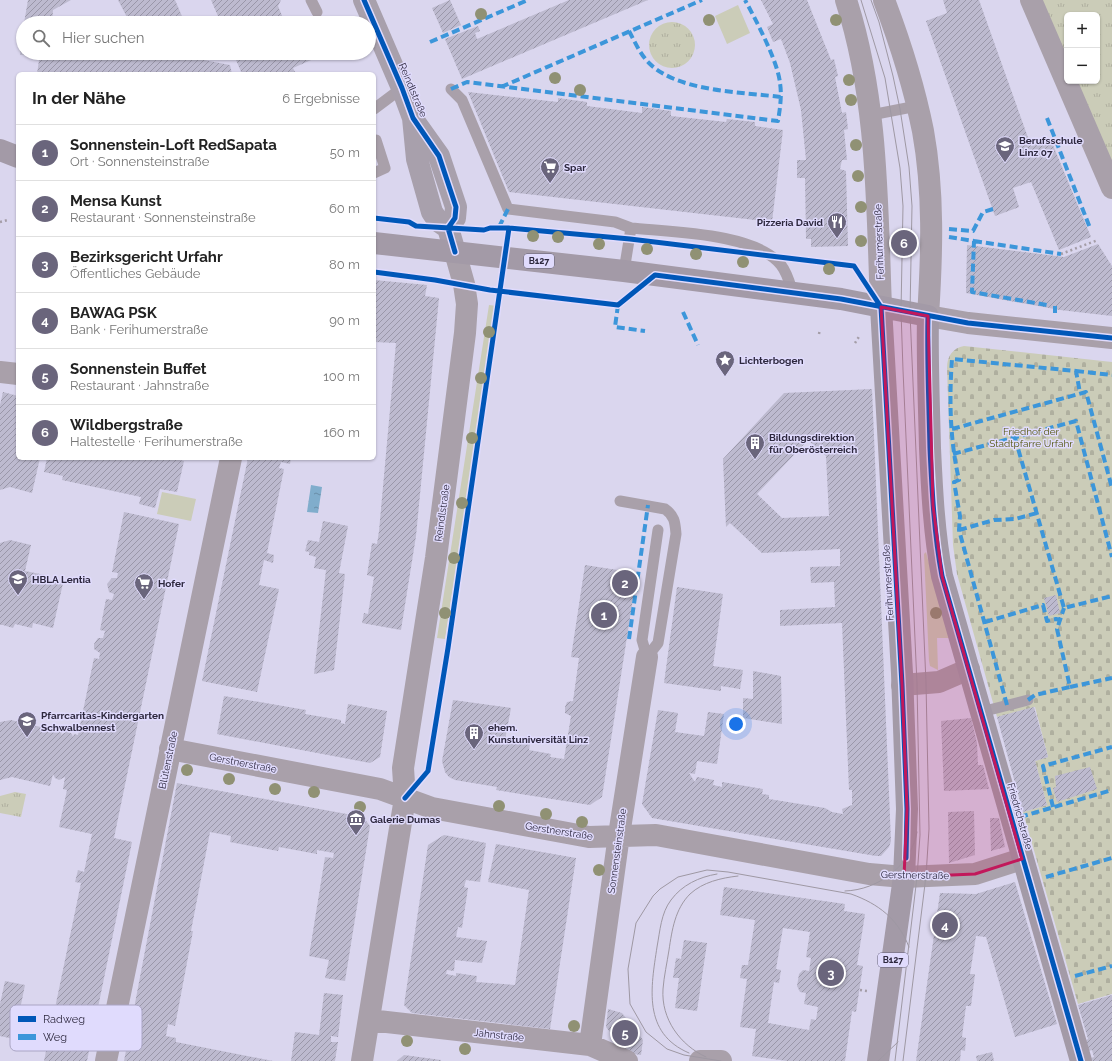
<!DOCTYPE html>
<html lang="de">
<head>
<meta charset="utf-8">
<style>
	body { margin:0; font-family:Raleway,sans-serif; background:#f2f2f2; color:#222 }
	.controls { position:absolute; right:12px; top:12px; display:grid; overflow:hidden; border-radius:6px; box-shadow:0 1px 3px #0004 }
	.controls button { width:36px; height:36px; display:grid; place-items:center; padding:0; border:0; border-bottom:1px solid #e0e0e0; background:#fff; color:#222; font:20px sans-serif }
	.you { position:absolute; left:736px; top:724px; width:14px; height:14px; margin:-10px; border:3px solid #fff; border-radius:50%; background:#1a73e8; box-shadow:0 0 0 6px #1a73e833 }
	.badge { display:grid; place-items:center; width:26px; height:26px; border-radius:50%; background:#6a657c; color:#fff; font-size:13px; font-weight:700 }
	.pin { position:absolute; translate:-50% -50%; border:2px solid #fff; box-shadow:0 1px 4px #0006 }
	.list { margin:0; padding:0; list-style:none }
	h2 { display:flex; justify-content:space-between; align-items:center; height:52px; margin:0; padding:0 16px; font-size:17px }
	h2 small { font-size:13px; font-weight:400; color:#767676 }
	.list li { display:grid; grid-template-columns:26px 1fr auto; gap:12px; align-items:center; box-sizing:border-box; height:56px; padding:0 16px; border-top:1px solid #e0e0e0 }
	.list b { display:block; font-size:15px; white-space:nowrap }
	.list p { margin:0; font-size:13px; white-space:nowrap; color:#767676 }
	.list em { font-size:13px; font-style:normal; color:#767676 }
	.icon { flex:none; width:22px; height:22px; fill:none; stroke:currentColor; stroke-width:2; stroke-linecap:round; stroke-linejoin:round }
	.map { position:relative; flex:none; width:1112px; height:1061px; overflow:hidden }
	.search { position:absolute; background:#fff; box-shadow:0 1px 3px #0004; left:16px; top:16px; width:360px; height:44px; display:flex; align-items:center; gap:10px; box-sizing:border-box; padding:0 14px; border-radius:22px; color:#767676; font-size:15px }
	.panel { position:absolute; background:#fff; box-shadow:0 1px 3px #0004; left:16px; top:72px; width:360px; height:388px; border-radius:6px }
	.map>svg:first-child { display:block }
	.grass { fill:#cbccb8 }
	.cemetery { fill:url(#cemetery-stones) }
	.park { fill:url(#park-tufts) }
	.water { fill:url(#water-ripples) }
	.building { fill:url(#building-hatch); fill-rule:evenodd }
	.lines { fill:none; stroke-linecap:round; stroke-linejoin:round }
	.path { stroke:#a49da7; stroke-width:2.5; stroke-dasharray:2 3; stroke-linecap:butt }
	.lane { stroke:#a9a0aa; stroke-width:11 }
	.street { stroke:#a9a0aa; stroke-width:22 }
	.secondary { stroke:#a8a0ac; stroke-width:22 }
	.primary { stroke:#a39aa7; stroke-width:22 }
	.tram { stroke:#9e98a3; stroke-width:1 }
	.quiet { stroke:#3c96da; stroke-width:4; stroke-dasharray:8 4; stroke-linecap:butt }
	.cycleway-casing { stroke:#e0dbfd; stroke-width:8 }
	.cycleway { stroke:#0057b8; stroke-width:5 }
	.tree { fill:#909174 }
	.marked { fill:#c2185b; fill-opacity:0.2; stroke:#c2185b; stroke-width:3; stroke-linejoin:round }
	.labels { text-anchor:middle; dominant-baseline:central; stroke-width:3; stroke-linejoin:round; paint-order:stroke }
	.shield { fill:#e0dbfd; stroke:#635e77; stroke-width:1 }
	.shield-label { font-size:9px; font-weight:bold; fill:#2d283e }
	.street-label { font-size:10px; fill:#2d283e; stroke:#e0dbfd }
	.poi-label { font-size:10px; font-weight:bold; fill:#2d283e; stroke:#e0dbfd; text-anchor:start }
	.park-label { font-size:10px; fill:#545810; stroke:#e0dbfd }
	.key { fill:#e0dbfd; stroke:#aaa5c4; stroke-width:1 }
	.key-label { font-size:11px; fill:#2d283e }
</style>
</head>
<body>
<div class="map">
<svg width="1112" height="1061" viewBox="0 0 1112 1061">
	<defs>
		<pattern id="cemetery-stones" width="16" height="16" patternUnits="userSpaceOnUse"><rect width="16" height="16" fill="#cbccb8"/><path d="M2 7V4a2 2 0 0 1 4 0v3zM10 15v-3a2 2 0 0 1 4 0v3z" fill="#afaf9f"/></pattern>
		<pattern id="park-tufts" width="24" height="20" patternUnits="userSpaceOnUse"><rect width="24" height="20" fill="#cbccb8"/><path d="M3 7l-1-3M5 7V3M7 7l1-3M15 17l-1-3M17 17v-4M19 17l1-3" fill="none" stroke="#afaf9f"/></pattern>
		<pattern id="water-ripples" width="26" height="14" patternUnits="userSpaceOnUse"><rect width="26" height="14" fill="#80adcc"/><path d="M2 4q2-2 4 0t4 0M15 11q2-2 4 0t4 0" fill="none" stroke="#698da7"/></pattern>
		<pattern id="building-hatch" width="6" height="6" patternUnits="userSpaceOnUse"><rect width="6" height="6" fill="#bdbacf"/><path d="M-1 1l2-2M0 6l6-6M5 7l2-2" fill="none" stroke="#9a97a9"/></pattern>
	</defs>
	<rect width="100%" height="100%" fill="#dad6ee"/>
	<path class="grass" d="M738,5L750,33L727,44L715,16Z
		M489,305L497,306L445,639L437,638Z
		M162,492L196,499L191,521L157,514Z
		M926,552L949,638H937L938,670L930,666L929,661L924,554Z"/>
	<path class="cemetery" d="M964,346L1112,362V994L1078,1004L1023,812L1047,805L1035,761L1048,757L1035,707L997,717L957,574L953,545L947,368C947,356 953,348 964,346Z"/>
	<path class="park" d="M1037,0H1112V166L1073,81H1097V15H1067V67Z
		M649 45a23 23 0 1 1 46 0a23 23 0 1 1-46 0Z
		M15,792L26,794L21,817L0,813V796Z"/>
	<path class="water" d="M311,485L322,487L318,513L307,512Z"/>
	<path class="building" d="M28,0H71L53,10L52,23H24Z
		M118,0H175L185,23H130Z
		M211,0H281L278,6L285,23H221Z
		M450,0L461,25L443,33L432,8Z
		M569,0H648L462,79L445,39L478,26L480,31L475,33L477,39Z
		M761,0H807L831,60L834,59L838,76L835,77L842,113L846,112L848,129L844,130L847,160H842L840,169L846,171L848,246L811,247V239H806L805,178H797V160H806L801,110L790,63L781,39L773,42L767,27L773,24Z
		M943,0H979L1031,146L1050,138L1091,237L1059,250L1031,182L1013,188L1019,207L995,216L926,21L947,13Z
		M22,41L23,53L27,54L20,55Z
		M40,53H192L193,58L230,65L232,74H37Z
		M233,53H327L293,68L296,74H242Z
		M468,92L558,102V98L587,102V106L642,113V107L671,111V116L726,122L727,119L755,122V126L783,130L772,222L509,192Z
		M1098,244L1112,266V316L1060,310L966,293L967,245L1064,257Z
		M374,280L427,285L425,296L439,298L416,536L401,630L362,623L364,613L368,614L374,577L367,575L372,543L377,544L379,531L396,343L374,342Z
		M872,389L891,841L889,847L881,856H876L652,818L642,804L658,710L678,713L675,732L704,736L708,712L724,714L717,764L697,761L695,774L689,773L695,782L697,777L714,780L713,785L722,787V782L763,789L762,794L769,795V799L825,808L832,812L843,814L842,809L852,805V790H849L842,623L780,626V610L835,607L834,582L811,583L810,567L840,566V549L762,553L730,523L726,527L723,459L784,393ZM808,440L826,456L829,516L782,518L757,494Z
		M3,392L18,396V458H40L32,493L10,487L0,490V405Z
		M47,458H150L155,460V458H170L184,461L177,492L160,489L155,508L139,504L141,497L62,480L63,476L44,472Z
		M248,458H291L290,464L281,462L279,468L284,469L267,553L274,555L273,563L264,560L259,585L279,589L257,692L202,681Z
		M124,512L179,524L114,838L132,842L87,1061H44L81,883L75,882L78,870L84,872L92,834L59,827L67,790L63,789L65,777L59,780L55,778L53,774L50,786L12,777L0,780V722L11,720L62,732L61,735L67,731L72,734L73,737L74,734L78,735L94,658L99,659L100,653L94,649V644L98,638H103L105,631L100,630L106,599L112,600L114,594L109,592L107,584L112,578H117L118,573L112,572Z
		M323,521L348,526L339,573L345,574L334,670L314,674L326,570L314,568L316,557L309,555V552L305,551L308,540L319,542Z
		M10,540L31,545L25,571L45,575L44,579L63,583L53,628L33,623L32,628L15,624L13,628L3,625H0V543Z
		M585,565L637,573L602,797L590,805L496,790L497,787L455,780L449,777L445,772L442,761L453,700L511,708L505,740L530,744L529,750L551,754L550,757L564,759L571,716L565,713V707L567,702L573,701L579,658L571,657Z
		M677,587L723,594L713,666L743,670L740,689L721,686V691L664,683Z
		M1056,595L1060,613L1049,616L1044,598Z
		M753,671L781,676L782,724L743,718V698L753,699Z
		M224,696L306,710L305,714L341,720V723L345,724L348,704L387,711L380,757L370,763L217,734Z
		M1034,707L1048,757L1035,761L1047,805L1023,812L997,717Z
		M971,718L977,743L978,765H983L989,789L944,791L941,721Z
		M1090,767L1097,789L1057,802L1053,788L1056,787L1055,776Z
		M177,783L363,817L370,826L345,981L325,978L329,960L309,956L325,857L333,858L334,853L317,850V854L279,847L278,851L230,842L231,836L210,832L191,931H193L175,1026L168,1024L166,1036L176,1038V1042L273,1061H124Z
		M974,811L975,855L949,863L948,812Z
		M990,818H999L1005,847L991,851Z
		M444,835L486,843L480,882L466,880L464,887L468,888L462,928L458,927L456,937L487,941L482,963L455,960L454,971L447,970L446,974L456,976V973L477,976L476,982L515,985L529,890L488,882L496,844L576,858L550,1029L412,1013L404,1005L428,845Z
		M1015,882L1057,1024L1015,1037L986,937L976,936L970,974H975L971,1006H966L962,1037L966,1038L965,1051L961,1050L960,1061H916L940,893L976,894Z
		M724,887L845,904L844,911L865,914L857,965L863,966L856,1012L852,1011L845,1061H787L752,1056L756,1029L740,1027L747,979L740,978L742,965H748L755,920L720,915ZM783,928L810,932L806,957L811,958L809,971L803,970L799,974L797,986L800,992L806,993L804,1004L818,1007L816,1020L811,1019L809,1030L768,1023L774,982L779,983L781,970L776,969Z
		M684,940L707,943L697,1011L675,1008L679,978H673L676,958L681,959Z
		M5,981L25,985L14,1039L0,1036V1004Z
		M324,993L343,995L338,1037L331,1036V1042H338L335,1061H291L295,1032L319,1035Z
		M1112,995V1061H1092L1091,1058L1094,1057L1092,1050L1089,1051L1086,1040L1088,1039L1078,1005Z
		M608,1009L622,1013L643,1040L641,1055L627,1053L606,1027Z
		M992,1052L994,1061H977L976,1056Z
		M404,1055L441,1060V1061H397Z"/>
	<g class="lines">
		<path class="path" d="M0,222L8,220
			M1061,254L1098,240
			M819,334L820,329
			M855,343L860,335
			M860,990L867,991"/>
		<path class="lane" d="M311,0L317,12
			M451,89L462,100L508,209L615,222L631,228
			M374,109L402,88
			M871,115L917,106
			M374,173L385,168L376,140
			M624,271L631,228C670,232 756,233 781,265C788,274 790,284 793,294
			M620,501L665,509C675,516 675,523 676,534L658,643L647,657
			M647,657L642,640L658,530
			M981,712L1028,700"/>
		<path class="street" d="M846,0C878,99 877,204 881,307
			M884,0C900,42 914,86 923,131C934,192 932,254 928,316L968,323L1112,338
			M1031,0L1112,188
			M0,372L18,374
			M902,685L939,682L969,669
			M170,749L380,789L432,808L589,837L656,835L869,874L904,877L975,874L1022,859
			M369,1020L590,1045L627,1061
			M590,1045L619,835L647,657
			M106,1061L231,458
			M362,1061L405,798L403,768L436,558L465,333L467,304L464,284L455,252
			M700,1061H721"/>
		<path class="secondary" d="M364,0L402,88L413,118L417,159L432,212L438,221L448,228L455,252
			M414,121L439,156L456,207L455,218L448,228"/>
		<path class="primary" d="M0,150L18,157
			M374,243L624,271L841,299L928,316C927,360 929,404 930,448C932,491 934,533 942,576L1081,1061
			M878,1061L904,877L907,809L902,673L881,307"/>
		<path class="tram" d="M861,0L885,78L900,168L903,206L901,311L903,370L917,684L920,835L917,877L895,1061
			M871,0L879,22L893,76L900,109L909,167L912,206L910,313L926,683L929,829L926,876L903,1061
			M845,891C878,890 911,866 917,832
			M689,1053C642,1033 651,987 657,947C660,931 661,913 671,900C682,885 699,877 717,874
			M706,1057C680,1045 661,1019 663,989C664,976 667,963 669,950C672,930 675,909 690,894C703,882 721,878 738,876
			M721,1061L684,1055L667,1049L646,1032L630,1004L628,969L636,923L653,896L660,889L678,877L707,870L728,872L851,894C879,904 898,919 909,947
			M878,1061L898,1042"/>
		<path class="quiet" d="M629,31C635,42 640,54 649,63C678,92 742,92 781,97
			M430,42L528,0
			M501,87L702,0
			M451,89L467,82L778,121C780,108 782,96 780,83C778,62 756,20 745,0
			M1047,118L1090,228
			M499,227L508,209
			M949,229L973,231L983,212L993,209
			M949,237L974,241L972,292L1047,305
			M974,241L1061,254
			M618,305L615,327L645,331
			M683,312L698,345
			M1055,313V306
			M1076,371L1112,375
			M952,429L1086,392L1112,488
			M1015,438L1064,608L1112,596
			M953,454L1076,421L1112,557
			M959,530L994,520L1015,519L1037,513
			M985,622L1043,605L1047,621L1056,619L1060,620
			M629,639L648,505
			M1070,687L1112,678
			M1028,700L1035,695L1070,687L1057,629L1064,608
			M1007,705L959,530L960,516L954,482L959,480C950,441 949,399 952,359L1076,371L1080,393
			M1053,807L1043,766L1112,747
			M1020,817L1112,790
			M1046,877L1112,858
			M1075,976L1112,966"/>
		<defs>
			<path id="cycleway" d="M364,0L402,88L413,118L439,156L456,207L455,218L448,228L455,252
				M374,218L409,222L416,226L484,230L490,228H509L630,239L854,266L881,307L902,685L907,809L906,858
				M374,272L435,280L490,290L618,305L655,275L841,299L968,323L1112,338
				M928,316C927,360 929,404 930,448C932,491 934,533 942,576L1081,1061
				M405,798L428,771L448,648L509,228"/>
		</defs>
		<use href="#cycleway" class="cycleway-casing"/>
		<use href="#cycleway" class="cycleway"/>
	</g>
	<g class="tree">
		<circle cx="481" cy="14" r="6"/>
		<circle cx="709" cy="20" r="6"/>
		<circle cx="836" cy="20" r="6"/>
		<circle cx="555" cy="78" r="6"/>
		<circle cx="849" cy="80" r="6"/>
		<circle cx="580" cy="90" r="6"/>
		<circle cx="851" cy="100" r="6"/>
		<circle cx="856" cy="145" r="6"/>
		<circle cx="858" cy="176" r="6"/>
		<circle cx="861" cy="207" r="6"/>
		<circle cx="533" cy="236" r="6"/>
		<circle cx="558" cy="237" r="6"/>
		<circle cx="861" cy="241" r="6"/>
		<circle cx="599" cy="244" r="6"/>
		<circle cx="647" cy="249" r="6"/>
		<circle cx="696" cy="254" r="6"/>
		<circle cx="743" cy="262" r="6"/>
		<circle cx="829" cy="269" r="6"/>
		<circle cx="489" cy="332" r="6"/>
		<circle cx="481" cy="378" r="6"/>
		<circle cx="472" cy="438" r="6"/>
		<circle cx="462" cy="503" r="6"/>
		<circle cx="454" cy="558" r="6"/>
		<circle cx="445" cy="613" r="6"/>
		<circle cx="936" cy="613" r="6"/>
		<circle cx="187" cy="770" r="6"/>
		<circle cx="229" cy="779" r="6"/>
		<circle cx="275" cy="789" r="6"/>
		<circle cx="314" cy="792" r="6"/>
		<circle cx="499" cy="806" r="6"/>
		<circle cx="360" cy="807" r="6"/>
		<circle cx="546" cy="814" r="6"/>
		<circle cx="582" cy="822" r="6"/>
		<circle cx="599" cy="870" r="6"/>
		<circle cx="574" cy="1026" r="6"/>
		<circle cx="407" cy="1041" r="6"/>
		<circle cx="465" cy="1049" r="6"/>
	</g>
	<path class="marked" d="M881,307L928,316L933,505L942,576L1022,859L975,874L904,877L907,809L902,685Z"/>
	<defs>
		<symbol id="school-pin" viewBox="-11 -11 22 30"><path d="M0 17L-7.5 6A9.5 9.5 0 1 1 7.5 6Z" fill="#6a657c" stroke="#e0dbfd"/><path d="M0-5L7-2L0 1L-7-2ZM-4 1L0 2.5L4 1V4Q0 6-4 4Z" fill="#fff"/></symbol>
		<symbol id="supermarket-pin" viewBox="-11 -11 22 30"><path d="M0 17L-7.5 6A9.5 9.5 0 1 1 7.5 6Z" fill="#6a657c" stroke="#e0dbfd"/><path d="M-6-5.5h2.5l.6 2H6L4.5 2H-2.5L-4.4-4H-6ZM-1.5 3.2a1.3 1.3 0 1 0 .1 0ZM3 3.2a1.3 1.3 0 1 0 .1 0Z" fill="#fff"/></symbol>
		<symbol id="restaurant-pin" viewBox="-11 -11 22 30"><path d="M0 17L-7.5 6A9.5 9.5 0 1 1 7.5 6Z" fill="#6a657c" stroke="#e0dbfd"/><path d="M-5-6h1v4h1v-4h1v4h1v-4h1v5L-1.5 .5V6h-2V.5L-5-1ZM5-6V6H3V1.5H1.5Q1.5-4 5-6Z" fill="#fff"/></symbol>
		<symbol id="sight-pin" viewBox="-11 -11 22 30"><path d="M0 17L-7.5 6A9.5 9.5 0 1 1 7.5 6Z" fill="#6a657c" stroke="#e0dbfd"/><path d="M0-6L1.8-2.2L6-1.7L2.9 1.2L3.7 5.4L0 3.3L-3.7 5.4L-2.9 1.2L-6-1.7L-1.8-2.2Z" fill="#fff"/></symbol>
		<symbol id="building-pin" viewBox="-11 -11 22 30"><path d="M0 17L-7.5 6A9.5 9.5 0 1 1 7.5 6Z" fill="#6a657c" stroke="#e0dbfd"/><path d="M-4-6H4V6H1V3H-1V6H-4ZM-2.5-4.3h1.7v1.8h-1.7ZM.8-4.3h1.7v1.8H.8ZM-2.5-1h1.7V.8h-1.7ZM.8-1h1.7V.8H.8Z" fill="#fff"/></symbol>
		<symbol id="museum-pin" viewBox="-11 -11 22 30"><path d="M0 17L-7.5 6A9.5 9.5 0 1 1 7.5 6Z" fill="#6a657c" stroke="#e0dbfd"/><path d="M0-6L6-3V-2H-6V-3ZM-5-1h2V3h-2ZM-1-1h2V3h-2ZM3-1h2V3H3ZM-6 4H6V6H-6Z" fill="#fff"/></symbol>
	</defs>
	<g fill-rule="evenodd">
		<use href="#school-pin" x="994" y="135" width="22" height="30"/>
		<use href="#supermarket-pin" x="539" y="156" width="22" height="30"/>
		<use href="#restaurant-pin" x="826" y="211" width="22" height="30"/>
		<use href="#sight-pin" x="714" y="349" width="22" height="30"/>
		<use href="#building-pin" x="744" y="432" width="22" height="30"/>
		<use href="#school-pin" x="7" y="568" width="22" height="30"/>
		<use href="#supermarket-pin" x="133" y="572" width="22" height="30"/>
		<use href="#school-pin" x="16" y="710" width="22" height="30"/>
		<use href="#building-pin" x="463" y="722" width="22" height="30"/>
		<use href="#museum-pin" x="345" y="808" width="22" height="30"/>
	</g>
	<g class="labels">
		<g class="shield">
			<rect x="524" y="254" width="30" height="14" rx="3"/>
			<rect x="878" y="953" width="30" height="14" rx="3"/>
		</g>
		<g class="shield-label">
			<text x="539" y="261">B127</text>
			<text x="893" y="960">B127</text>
		</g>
		<g class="street-label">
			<text transform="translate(413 90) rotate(67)">Reindlstraße</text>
			<text transform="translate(879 242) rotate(-92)">Ferihumerstraße</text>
			<text transform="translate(442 513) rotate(-82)">Reindlstraße</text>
			<text transform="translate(888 583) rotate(-93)">Ferihumerstraße</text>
			<text transform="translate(168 760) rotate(-78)">Blütenstraße</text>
			<text transform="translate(243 763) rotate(11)">Gerstnerstraße</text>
			<text transform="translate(1020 816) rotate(74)">Friedrichstraße</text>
			<text transform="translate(559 831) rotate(9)">Gerstnerstraße</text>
			<text transform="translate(617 851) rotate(-82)">Sonnensteinstraße</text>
			<text transform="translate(915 875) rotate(1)">Gerstnerstraße</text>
			<text transform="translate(499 1035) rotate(6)">Jahnstraße</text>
		</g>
		<g class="poi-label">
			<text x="1019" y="140">Berufsschule<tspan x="1019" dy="12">Linz 07</tspan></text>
			<text x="564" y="167">Spar</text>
			<text x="823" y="222" text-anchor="end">Pizzeria David</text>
			<text x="739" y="360">Lichterbogen</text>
			<text x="769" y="437">Bildungsdirektion<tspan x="769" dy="12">für Oberösterreich</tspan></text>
			<text x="32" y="579">HBLA Lentia</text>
			<text x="158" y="583">Hofer</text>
			<text x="41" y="715">Pfarrcaritas-Kindergarten<tspan x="41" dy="12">Schwalbennest</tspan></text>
			<text x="488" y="727">ehem.<tspan x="488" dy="12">Kunstuniversität Linz</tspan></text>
			<text x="370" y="819">Galerie Dumas</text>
		</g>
		<g class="park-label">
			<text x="1031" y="431">Friedhof der<tspan x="1031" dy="12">Stadtpfarre Urfahr</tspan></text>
		</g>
	</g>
	<rect x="10" y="1005" width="132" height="46" rx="6" class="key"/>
	<rect x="18" y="1016" width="18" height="6" fill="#0057b8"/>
	<rect x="18" y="1034" width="18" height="6" fill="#3c96da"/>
	<g class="key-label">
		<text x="43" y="1023">Radweg</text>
		<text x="43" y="1041">Weg</text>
	</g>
</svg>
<div class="controls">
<button>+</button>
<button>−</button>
</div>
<div class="you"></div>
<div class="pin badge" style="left:604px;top:615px">1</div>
<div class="pin badge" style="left:625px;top:583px">2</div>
<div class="pin badge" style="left:831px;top:973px">3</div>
<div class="pin badge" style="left:945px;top:925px">4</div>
<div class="pin badge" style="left:625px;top:1033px">5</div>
<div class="pin badge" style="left:904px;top:243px">6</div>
<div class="search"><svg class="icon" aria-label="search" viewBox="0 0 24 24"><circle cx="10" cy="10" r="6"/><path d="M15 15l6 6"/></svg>Hier suchen</div>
<section class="panel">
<h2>In der Nähe<small>6 Ergebnisse</small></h2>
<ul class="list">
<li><span class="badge">1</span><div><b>Sonnenstein-Loft RedSapata</b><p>Ort · Sonnensteinstraße</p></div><em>50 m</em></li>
<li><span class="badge">2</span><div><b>Mensa Kunst</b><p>Restaurant · Sonnensteinstraße</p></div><em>60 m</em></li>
<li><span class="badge">3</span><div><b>Bezirksgericht Urfahr</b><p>Öffentliches Gebäude</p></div><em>80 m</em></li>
<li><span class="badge">4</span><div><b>BAWAG PSK</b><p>Bank · Ferihumerstraße</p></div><em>90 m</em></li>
<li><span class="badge">5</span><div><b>Sonnenstein Buffet</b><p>Restaurant · Jahnstraße</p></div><em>100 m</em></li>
<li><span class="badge">6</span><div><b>Wildbergstraße</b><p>Haltestelle · Ferihumerstraße</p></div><em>160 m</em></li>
</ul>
</section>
</div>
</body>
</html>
